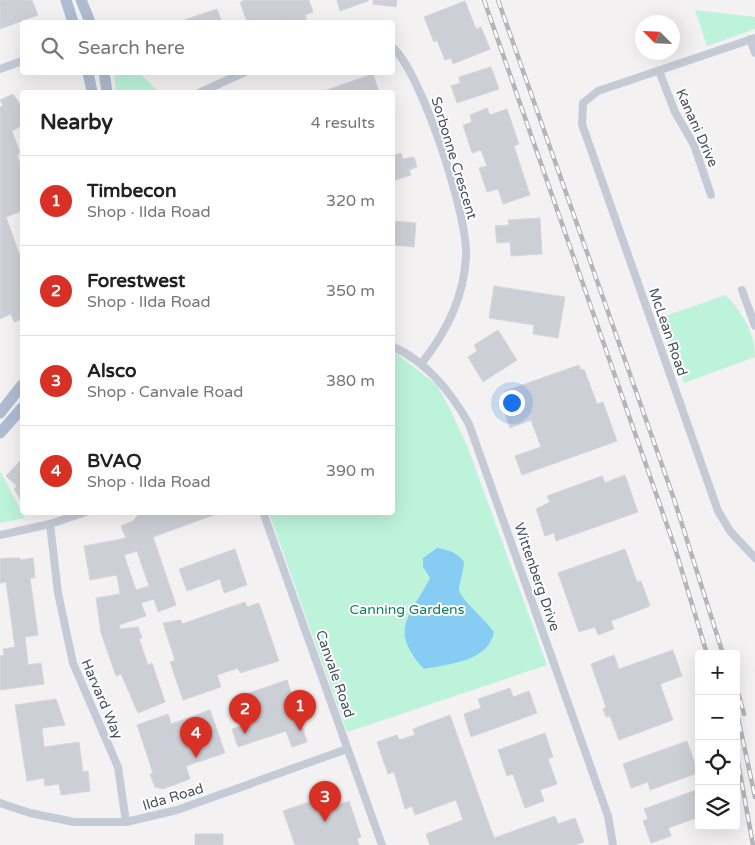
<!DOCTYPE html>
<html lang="en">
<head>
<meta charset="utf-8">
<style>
	body { margin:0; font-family:"Varela Round",sans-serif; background:#f2f2f2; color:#222 }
	.controls { position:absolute; right:15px; bottom:15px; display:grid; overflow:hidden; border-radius:5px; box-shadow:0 5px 20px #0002 }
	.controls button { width:45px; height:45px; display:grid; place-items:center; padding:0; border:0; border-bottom:1px solid #e0e0e0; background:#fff; color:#222; font:25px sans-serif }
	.compass { position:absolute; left:635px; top:15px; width:45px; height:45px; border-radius:50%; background:#fff; box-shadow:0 5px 20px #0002; rotate:294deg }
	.you { position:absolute; left:511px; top:402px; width:18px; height:18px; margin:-12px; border:4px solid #fff; border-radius:50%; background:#1a73e8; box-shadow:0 0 0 8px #1a73e833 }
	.badge { display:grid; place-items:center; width:32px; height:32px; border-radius:50%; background:#d93025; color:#fff; font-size:16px; font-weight:700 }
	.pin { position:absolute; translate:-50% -41px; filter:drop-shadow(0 1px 2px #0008) }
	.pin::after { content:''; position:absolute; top:26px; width:18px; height:15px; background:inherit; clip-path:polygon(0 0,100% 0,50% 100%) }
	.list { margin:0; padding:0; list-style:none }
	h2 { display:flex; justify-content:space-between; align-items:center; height:65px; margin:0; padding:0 20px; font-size:21px }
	h2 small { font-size:16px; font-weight:400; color:#767676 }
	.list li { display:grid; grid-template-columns:32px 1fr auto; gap:15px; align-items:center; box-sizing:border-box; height:90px; padding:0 20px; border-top:1px solid #e0e0e0 }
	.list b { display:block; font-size:19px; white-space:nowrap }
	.list p { margin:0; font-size:16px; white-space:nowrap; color:#767676 }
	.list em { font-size:16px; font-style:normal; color:#767676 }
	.icon { flex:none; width:28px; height:28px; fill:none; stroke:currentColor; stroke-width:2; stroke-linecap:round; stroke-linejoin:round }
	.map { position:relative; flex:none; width:755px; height:845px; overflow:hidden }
	.search { position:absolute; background:#fff; box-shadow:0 5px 20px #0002; left:20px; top:20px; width:375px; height:55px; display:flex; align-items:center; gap:12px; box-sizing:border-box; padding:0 18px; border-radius:5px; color:#767676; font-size:19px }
	.panel { position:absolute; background:#fff; box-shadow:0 5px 20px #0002; left:20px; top:90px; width:375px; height:425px; border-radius:5px }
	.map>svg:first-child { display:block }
	.green { fill:#bdf3da }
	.water { fill:#87cdf3 }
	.building { fill:#cdcfd6; stroke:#d5d6dd; fill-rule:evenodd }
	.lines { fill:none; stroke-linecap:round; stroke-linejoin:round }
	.street { stroke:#c4cbd7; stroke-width:8 }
	.primary { stroke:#afbbd1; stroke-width:11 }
	.rail-casing { stroke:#b3b5bc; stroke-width:4.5 }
	.rail { stroke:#fff; stroke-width:2.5; stroke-dasharray:8; stroke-linecap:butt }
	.labels { text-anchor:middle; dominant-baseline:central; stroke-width:4; stroke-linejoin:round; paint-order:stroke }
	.street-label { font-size:14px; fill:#475160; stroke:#fff }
	.park-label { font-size:14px; fill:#10835a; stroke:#fff }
</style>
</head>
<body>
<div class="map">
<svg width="755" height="845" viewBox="0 0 755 845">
	<rect width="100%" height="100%" fill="#f3f1f1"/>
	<path class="green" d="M695,10L755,17V29L707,46Z
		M114,73H139L159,92H116Z
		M726,295C742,313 755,332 755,357L684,383L662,317Z
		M393,351L437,385L449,407L468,448L547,665L347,732L269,513L392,512Z
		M0,471L25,518L0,523Z"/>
	<path class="water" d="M437,548C449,550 457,552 464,562C464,569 459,585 459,590C461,600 486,620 494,632C488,662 449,664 424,669C388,629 410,617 430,578L423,567V558Z"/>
	<path class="building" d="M0,0H32L38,15L0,29Z
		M245,0H309L313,12L305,15L307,21L303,22H288V20L247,22L240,2Z
		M337,0H368V1L340,11Z
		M373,0H397L396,7L373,4Z
		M465,1L476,29L481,27L490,49L453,64L451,58L445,60L437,40L434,42L424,17Z
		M217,9L222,22H181V21Z
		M491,67L499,89L457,103L451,86L460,83L459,77Z
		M373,74L379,92H324V91Z
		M13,94L22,107V125L12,131L20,153L17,155L22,169V211L6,217L22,261V319L14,322L11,314L0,319V107L3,106L0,100Z
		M487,108L490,115L507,109L519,144L514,146L530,195L503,204L498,189L487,192L479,168L487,166L481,150L472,153L463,125L472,122L470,115Z
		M401,153L403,159L414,157L417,167L409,170L411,175L392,181V156Z
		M540,218L542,254L511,256L510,242L497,243L495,226L509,225L508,220Z
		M392,221L416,223L414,247L392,245Z
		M494,286L565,297L558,338L533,334L534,325L489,318Z
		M498,330L517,360L483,382L468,357L477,351L474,345Z
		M579,365L581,370L584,369L597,404L603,402L617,441L522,475L515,456L541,447L531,420L510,428L500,399L507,397L505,391Z
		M22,459V502L14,489L17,486L6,476Z
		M625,475L638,512L556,541L554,533L545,536L536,509L550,502L547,496L602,476L605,483Z
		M141,512L219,513L153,537L176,605L158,612L154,599L141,603L146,616L119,625L120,629L138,627L142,638L139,639L148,665L152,663L165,702L138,713L121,674L116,676L101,633L96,598L120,594L117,575L90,580L84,546L126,538L121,526L133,521ZM137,551L149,586L136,590L124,555Z
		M235,549L247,585L224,593L220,579L187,591L179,569Z
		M625,549L637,582L641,581L650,606L611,621L614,629L598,635L595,627L579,632L558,573Z
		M8,558H20V560L33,558L35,578H30L38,635L25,637L28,665L41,663L44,684L0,690V656L4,655L3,649L15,647L6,582L0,583V559Z
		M245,602L247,607L259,603L279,661L240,673L238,668L217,675L221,687L183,700L170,662L175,660L163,623L181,620L182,624Z
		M673,650L682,676L660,684L673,720L619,740L610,716L606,717L603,709L606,707L591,664L614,655L619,669Z
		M287,680L307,742L292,747L286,731L238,747L232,729L255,721L246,694Z
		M510,688L513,697L529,691L537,713L471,737L464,714L481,708L478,699Z
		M56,699L65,725L42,728L44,747L79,742L83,772L88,771L90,791L61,795L59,784L45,786L44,778L27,781L15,705Z
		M210,710L225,753L186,766L190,779L163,789L155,787L150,774L153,773L137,725L168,714L171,724Z
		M450,715L494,838L555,816L558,824L575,818L584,842L575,845H430L426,834L463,820L456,800L415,815L412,806L405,809L394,772L388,774L377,742L397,735L399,740L415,735L413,729Z
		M545,733L553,757L548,759L557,784L540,790L544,801L525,808L513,774L507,776L498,750Z
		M687,741L698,773L650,790L648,782L631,788L623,764Z
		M699,789V817L668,828L671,836L651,843L643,821L648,819L644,809Z
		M324,797L328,808L349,801L361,837L357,839L359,845H295L283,811Z
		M195,834H223V845H195Z"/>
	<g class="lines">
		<path class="street" d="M755,38L598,91L583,103L582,124L718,511L730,531L755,558
			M750,39L755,53
			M392,47C421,70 469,219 466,257C464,296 446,333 421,364
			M0,69L22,61
			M659,71L675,112L694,145L711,195
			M201,92L245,72
			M742,290L755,326
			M392,346C427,362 450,391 469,424L608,816L613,845
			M263,512L382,845
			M50,524L58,593L73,663L118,767L126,822
			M0,535L50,524L86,512
			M0,803L30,813L74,822H126L177,810L347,749"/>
		<path class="primary" d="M66,0L73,22
			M81,0L90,22
			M88,72L92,92
			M104,72L107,92
			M0,413L22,385
			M0,433L22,408"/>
		<defs>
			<path id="rail" d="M484,0L675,548L707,654
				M498,0L674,499L723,654
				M736,685L744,714
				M736,708L755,797
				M736,751L753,845"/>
		</defs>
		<use href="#rail" class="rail-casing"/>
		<use href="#rail" class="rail"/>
	</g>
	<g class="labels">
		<g class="street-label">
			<text transform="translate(697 128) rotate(66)">Kanani Drive</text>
			<text transform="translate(454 158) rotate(73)">Sorbonne Crescent</text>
			<text transform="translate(668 332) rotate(71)">McLean Road</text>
			<text transform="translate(537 577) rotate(71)">Wittenberg Drive</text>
			<text transform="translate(335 674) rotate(71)">Canvale Road</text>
			<text transform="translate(102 699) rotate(67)">Harvard Way</text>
			<text transform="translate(173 797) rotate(-17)">Ilda Road</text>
		</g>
		<g class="park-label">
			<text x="407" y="609">Canning Gardens</text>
		</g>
	</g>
</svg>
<div class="controls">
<button>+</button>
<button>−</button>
<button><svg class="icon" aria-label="locate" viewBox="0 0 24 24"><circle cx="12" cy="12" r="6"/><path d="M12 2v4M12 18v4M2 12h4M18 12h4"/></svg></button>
<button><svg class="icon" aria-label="layers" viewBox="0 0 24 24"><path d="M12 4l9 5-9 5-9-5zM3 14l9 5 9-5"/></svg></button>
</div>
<svg class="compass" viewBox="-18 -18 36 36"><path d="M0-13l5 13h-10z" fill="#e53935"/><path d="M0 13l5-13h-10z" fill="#767676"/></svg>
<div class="you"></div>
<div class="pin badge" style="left:300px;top:731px">1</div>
<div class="pin badge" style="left:245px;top:734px">2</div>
<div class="pin badge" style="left:325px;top:822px">3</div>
<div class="pin badge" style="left:196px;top:758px">4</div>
<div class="search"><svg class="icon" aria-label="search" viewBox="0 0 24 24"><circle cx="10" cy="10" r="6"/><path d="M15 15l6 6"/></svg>Search here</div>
<section class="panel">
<h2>Nearby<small>4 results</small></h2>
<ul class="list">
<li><span class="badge">1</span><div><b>Timbecon</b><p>Shop · Ilda Road</p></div><em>320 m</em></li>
<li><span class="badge">2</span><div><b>Forestwest</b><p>Shop · Ilda Road</p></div><em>350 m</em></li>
<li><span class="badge">3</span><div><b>Alsco</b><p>Shop · Canvale Road</p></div><em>380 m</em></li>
<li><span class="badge">4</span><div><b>BVAQ</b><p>Shop · Ilda Road</p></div><em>390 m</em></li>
</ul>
</section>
</div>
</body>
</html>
